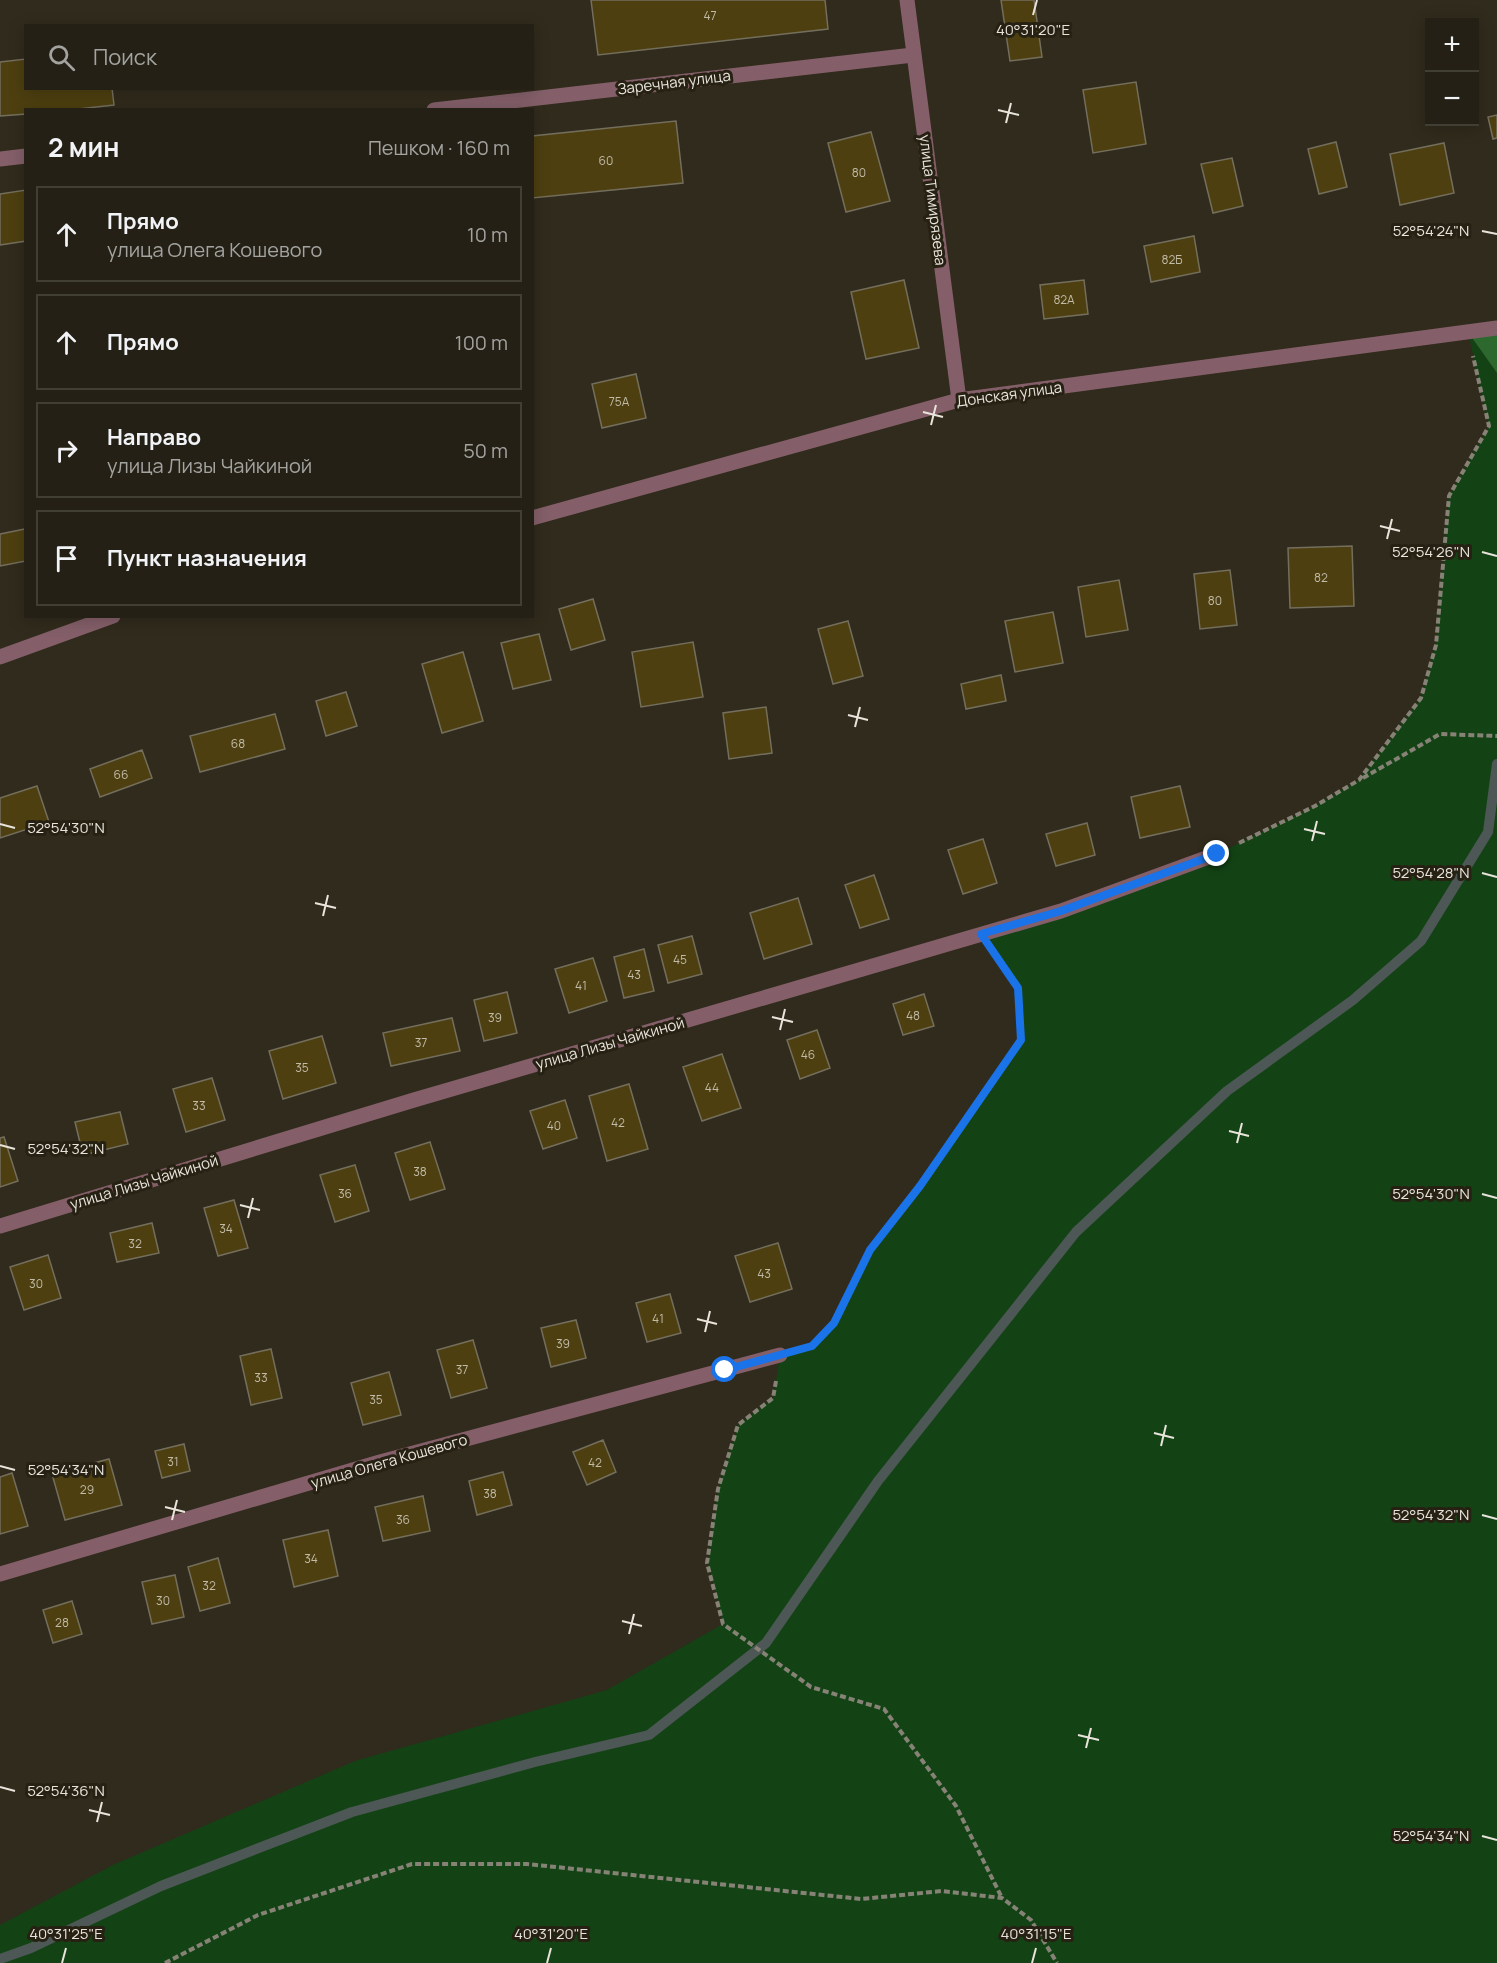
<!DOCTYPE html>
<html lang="ru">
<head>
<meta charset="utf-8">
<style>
	body { margin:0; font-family:Manrope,sans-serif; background:#2c281e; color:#f1f3f6 }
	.controls { position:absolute; right:18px; top:18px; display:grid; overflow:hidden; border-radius:0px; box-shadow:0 3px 15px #0003 }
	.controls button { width:54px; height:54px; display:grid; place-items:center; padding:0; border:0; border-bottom:2px solid #413e34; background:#242015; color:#f1f3f6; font:30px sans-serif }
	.stop { position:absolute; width:18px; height:18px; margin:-14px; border:4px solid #1a73e8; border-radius:50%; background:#fff }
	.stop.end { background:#1a73e8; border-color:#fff; box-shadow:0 2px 6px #0008 }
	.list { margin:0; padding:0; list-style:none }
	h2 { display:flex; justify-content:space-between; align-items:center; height:78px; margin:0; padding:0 24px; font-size:26px }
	h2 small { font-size:20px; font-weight:400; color:#a3a3a0 }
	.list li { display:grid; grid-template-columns:39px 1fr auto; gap:18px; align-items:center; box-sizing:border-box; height:96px; margin:0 12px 12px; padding:0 12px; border:2px solid #413e34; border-radius:0px }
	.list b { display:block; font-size:22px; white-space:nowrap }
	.list p { margin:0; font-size:20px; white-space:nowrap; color:#a3a3a0 }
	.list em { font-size:20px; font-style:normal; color:#a3a3a0 }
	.icon { flex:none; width:33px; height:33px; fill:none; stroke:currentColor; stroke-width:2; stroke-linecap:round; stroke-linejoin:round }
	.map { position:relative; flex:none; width:1497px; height:1963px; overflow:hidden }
	.search { position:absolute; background:#242015; box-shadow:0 3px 15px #0003; left:24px; top:24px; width:510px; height:66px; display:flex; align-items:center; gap:15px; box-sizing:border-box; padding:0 21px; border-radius:0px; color:#a3a3a0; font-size:22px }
	.panel { position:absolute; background:#242015; box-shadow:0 3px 15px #0003; left:24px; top:108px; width:510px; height:510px; border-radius:0px }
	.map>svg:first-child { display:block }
	.green { fill:#134315 }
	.forest { fill:#2d692e }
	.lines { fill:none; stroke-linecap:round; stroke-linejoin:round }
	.stream { stroke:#4d5755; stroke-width:10 }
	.building { fill:#4d3f10; stroke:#746e5d; stroke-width:1.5 }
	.path { stroke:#878276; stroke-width:4; stroke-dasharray:6 3; stroke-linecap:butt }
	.minor { stroke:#845f69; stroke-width:15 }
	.route { stroke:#1a73e8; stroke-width:8 }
	.ticks { fill:none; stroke:#e8e4db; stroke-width:2 }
	.labels { text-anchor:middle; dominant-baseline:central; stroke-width:6; stroke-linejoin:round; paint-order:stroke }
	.number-label { font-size:12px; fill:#c1bba8 }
	.street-label { font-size:15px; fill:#e8e4db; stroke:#262113 }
	.ticks-label { font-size:15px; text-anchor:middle; fill:#e8e4db; stroke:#262113; stroke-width:6; stroke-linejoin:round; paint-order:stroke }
</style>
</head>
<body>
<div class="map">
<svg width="1497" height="1963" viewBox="0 0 1497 1963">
	<rect width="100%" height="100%" fill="#302b1c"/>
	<path class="green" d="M1468,332L1497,373V1963H0V1925L113,1865L355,1761L607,1690L723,1624L708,1563L718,1489L738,1425L773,1398L780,1355L812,1346L834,1323L870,1250L920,1186L1021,1040L1018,988L981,934L1217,854L1315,806L1359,780L1421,698L1436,645L1449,496L1489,426Z"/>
	<path class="forest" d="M1497,328V373L1468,332Z"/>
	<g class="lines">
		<path class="stream" d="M0,1959L31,1948L161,1886L352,1812L535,1762L649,1735L766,1643L878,1481L1076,1232L1227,1091L1353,1000L1421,941L1488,832L1497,764"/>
	</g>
	<path class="building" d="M591,0H825L828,29L598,55Z
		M1001,0H1034L1042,57L1010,61Z
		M26,59V88H112L114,105L69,110H26V114L0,116V62Z
		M1136,82L1146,144L1093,153L1083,90Z
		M1497,115V138L1493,139L1488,117Z
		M676,121L683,183L532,198V136Z
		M871,132L890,201L846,212L828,143Z
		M1336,142L1347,187L1319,194L1308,149Z
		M1444,143L1454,193L1400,205L1390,154Z
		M1232,158L1243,206L1213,213L1201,164Z
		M26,190V241L0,245V194Z
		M1194,236L1200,272L1151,282L1144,246Z
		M904,280L919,348L866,359L851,292Z
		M1084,280L1088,314L1044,319L1040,285Z
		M636,374L646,418L602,428L592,384Z
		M25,529L26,561L0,566V534Z
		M1352,546L1354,606L1290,608L1288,548Z
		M1230,570L1237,625L1200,629L1194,574Z
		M1119,580L1128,630L1086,637L1078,587Z
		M593,599L605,640L571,650L559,609Z
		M1053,612L1063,663L1015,672L1005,621Z
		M848,621L863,676L833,684L818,629Z
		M539,634L551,680L513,689L501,643Z
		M693,642L703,697L641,707L632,652Z
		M463,652L483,721L442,733L422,664Z
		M1001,675L1006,701L966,709L961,684Z
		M346,692L357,726L326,736L316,701Z
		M766,707L772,753L729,759L723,713Z
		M275,714L285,749L200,772L190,736Z
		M142,750L152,778L100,797L90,769Z
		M37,786L49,822L0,838V798Z
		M1180,786L1190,827L1140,838L1131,797Z
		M1087,823L1095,855L1056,866L1046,834Z
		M983,839L997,883L963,894L948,850Z
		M874,875L889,919L860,928L845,885Z
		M798,898L812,944L764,959L750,913Z
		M692,936L702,974L668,983L658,945Z
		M644,949L654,991L624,998L614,957Z
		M593,958L607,1001L569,1013L555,969Z
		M507,992L517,1033L484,1041L474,1000Z
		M924,994L934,1026L903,1035L893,1004Z
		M452,1018L460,1051L391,1066L383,1033Z
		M817,1030L830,1068L800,1079L787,1040Z
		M322,1036L336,1083L283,1099L269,1051Z
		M722,1054L741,1108L702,1121L683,1067Z
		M212,1078L225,1120L186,1132L173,1089Z
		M629,1084L648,1149L607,1161L589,1096Z
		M565,1100L577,1138L543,1149L530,1111Z
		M120,1112L128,1144L83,1155L75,1122Z
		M4,1137L18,1181L0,1187V1138Z
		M430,1142L445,1189L410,1200L395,1153Z
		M355,1165L369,1211L335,1222L320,1175Z
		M234,1200L248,1248L218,1256L204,1208Z
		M152,1223L159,1253L117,1262L110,1233Z
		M778,1243L792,1289L750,1302L735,1256Z
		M48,1255L61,1298L24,1310L10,1267Z
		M670,1294L681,1333L647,1342L636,1303Z
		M576,1320L586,1358L551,1367L541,1328Z
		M473,1340L487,1388L451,1398L437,1350Z
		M271,1349L282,1398L251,1405L240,1356Z
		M389,1372L401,1415L363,1425L351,1383Z
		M603,1440L616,1472L587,1485L573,1452Z
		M184,1444L190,1471L162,1478L155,1451Z
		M109,1459L122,1505L65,1520L52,1474Z
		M503,1472L512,1505L477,1515L469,1481Z
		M12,1473L28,1526L0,1534V1477Z
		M423,1496L430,1531L383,1541L375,1507Z
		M328,1530L338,1576L294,1587L283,1540Z
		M218,1558L230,1603L200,1611L188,1567Z
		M175,1575L184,1617L152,1624L142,1582Z
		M72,1601L82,1634L53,1643L43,1610Z"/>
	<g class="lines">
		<path class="path" d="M1363,778L1440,734L1497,736
			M1239,843L1315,806L1359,780L1421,698L1436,645L1449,496L1489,426L1473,356
			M802,1349L812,1346L834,1323L870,1250L920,1186L1021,1040L1019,988L995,954
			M776,1381L773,1398L738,1425L718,1489L707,1563L723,1624L811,1687L884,1709L956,1806L1002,1898
			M165,1963L258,1915L412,1864H527L861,1899L942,1891L1002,1898L1031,1920L1057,1963"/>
		<path class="minor" d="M907,0L959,400
			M434,110L913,55
			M0,159L26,156
			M532,518L959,400L1497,328
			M0,657L113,616
			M0,1226L414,1100L1061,911L1217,854
			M0,1574L380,1462L780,1355"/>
	</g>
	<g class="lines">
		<path class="route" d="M725,1370L812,1346L834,1323L870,1250L920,1186L1021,1040L1018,988L981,934L1061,911L1217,854"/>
	</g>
	<path class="ticks" d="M1033,15L1037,0M998,110L1019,115M1006,123L1011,103M1482,231L1497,234M923,412L943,417M931,425L936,405M1380,526L1400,531M1387,539L1392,519M1482,552L1497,556M848,715L868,720M855,727L860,707M0,824L15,828M1304,829L1325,834M1312,841L1317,821M1482,873L1497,877M315,903L336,908M323,916L328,895M772,1017L793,1022M780,1030L785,1009M1229,1131L1249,1136M1237,1143L1242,1123M0,1145L15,1149M1482,1194L1497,1198M240,1205L260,1210M248,1218L253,1198M697,1319L717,1324M705,1332L710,1311M1154,1433L1174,1438M1161,1446L1166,1425M0,1466L15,1470M165,1507L185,1512M1482,1515L1497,1519M172,1520L177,1500M622,1621L642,1626M629,1634L634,1614M1078,1735L1099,1740M1086,1748L1091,1728M0,1787L15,1791M89,1810L110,1815M97,1822L102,1802M1482,1836L1497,1840M62,1963L66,1948M547,1963L551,1948M1032,1963L1036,1948"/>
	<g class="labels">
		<g class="number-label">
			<text x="710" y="15">47</text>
			<text x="606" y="160">60</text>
			<text x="859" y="172">80</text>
			<text x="1172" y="259">82Б</text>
			<text x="1064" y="299">82А</text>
			<text x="619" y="401">75А</text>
			<text x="1321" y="577">82</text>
			<text x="1215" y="600">80</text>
			<text x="238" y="743">68</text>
			<text x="121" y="774">66</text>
			<text x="680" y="959">45</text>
			<text x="634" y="974">43</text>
			<text x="581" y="985">41</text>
			<text x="913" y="1015">48</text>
			<text x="495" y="1017">39</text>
			<text x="421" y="1042">37</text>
			<text x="808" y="1054">46</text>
			<text x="302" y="1067">35</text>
			<text x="712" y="1087">44</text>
			<text x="199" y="1105">33</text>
			<text x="618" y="1122">42</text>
			<text x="554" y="1125">40</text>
			<text x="420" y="1171">38</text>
			<text x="345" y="1193">36</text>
			<text x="226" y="1228">34</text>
			<text x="135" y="1243">32</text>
			<text x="764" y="1273">43</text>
			<text x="36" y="1283">30</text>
			<text x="658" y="1318">41</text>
			<text x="563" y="1343">39</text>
			<text x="462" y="1369">37</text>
			<text x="261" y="1377">33</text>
			<text x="376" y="1399">35</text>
			<text x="173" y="1461">31</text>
			<text x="595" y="1462">42</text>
			<text x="87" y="1489">29</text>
			<text x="490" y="1493">38</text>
			<text x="403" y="1519">36</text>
			<text x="311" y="1558">34</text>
			<text x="209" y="1585">32</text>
			<text x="163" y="1600">30</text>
			<text x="62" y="1622">28</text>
		</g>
		<g class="street-label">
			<text transform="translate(674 82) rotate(-7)">Заречная улица</text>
			<text transform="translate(933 200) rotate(83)">улица Тимирязева</text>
			<text transform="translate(1009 394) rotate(-8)">Донская улица</text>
			<text transform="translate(610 1043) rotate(-16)">улица Лизы Чайкиной</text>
			<text transform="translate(144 1182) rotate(-17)">улица Лизы Чайкиной</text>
			<text transform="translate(389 1461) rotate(-16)">улица Олега Кошевого</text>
		</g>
	</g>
	<g class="ticks-label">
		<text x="1033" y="35">40°31'20"E</text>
		<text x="1431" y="236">52°54'24"N</text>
		<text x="1431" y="557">52°54'26"N</text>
		<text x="66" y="833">52°54'30"N</text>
		<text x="1431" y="878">52°54'28"N</text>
		<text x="66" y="1154">52°54'32"N</text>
		<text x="1431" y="1199">52°54'30"N</text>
		<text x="66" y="1475">52°54'34"N</text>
		<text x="1431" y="1520">52°54'32"N</text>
		<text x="66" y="1796">52°54'36"N</text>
		<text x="1431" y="1841">52°54'34"N</text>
		<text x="66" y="1939">40°31'25"E</text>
		<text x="551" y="1939">40°31'20"E</text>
		<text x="1036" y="1939">40°31'15"E</text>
	</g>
</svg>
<div class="controls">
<button>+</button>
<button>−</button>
</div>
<div class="stop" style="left:725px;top:1370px"></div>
<div class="stop end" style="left:1217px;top:854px"></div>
<div class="search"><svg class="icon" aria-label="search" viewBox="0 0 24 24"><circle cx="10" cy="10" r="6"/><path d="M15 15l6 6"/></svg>Поиск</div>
<section class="panel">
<h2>2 мин<small>Пешком · 160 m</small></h2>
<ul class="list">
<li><svg class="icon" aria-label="ahead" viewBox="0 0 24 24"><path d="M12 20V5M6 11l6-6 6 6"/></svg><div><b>Прямо</b><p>улица Олега Кошевого</p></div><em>10 m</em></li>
<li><svg class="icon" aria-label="ahead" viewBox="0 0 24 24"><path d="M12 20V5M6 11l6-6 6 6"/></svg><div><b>Прямо</b></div><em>100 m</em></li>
<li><svg class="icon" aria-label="right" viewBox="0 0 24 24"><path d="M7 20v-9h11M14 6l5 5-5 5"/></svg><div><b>Направо</b><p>улица Лизы Чайкиной</p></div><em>50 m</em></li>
<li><svg class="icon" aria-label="arrive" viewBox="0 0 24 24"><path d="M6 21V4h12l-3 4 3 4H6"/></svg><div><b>Пункт назначения</b></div></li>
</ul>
</section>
</div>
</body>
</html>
